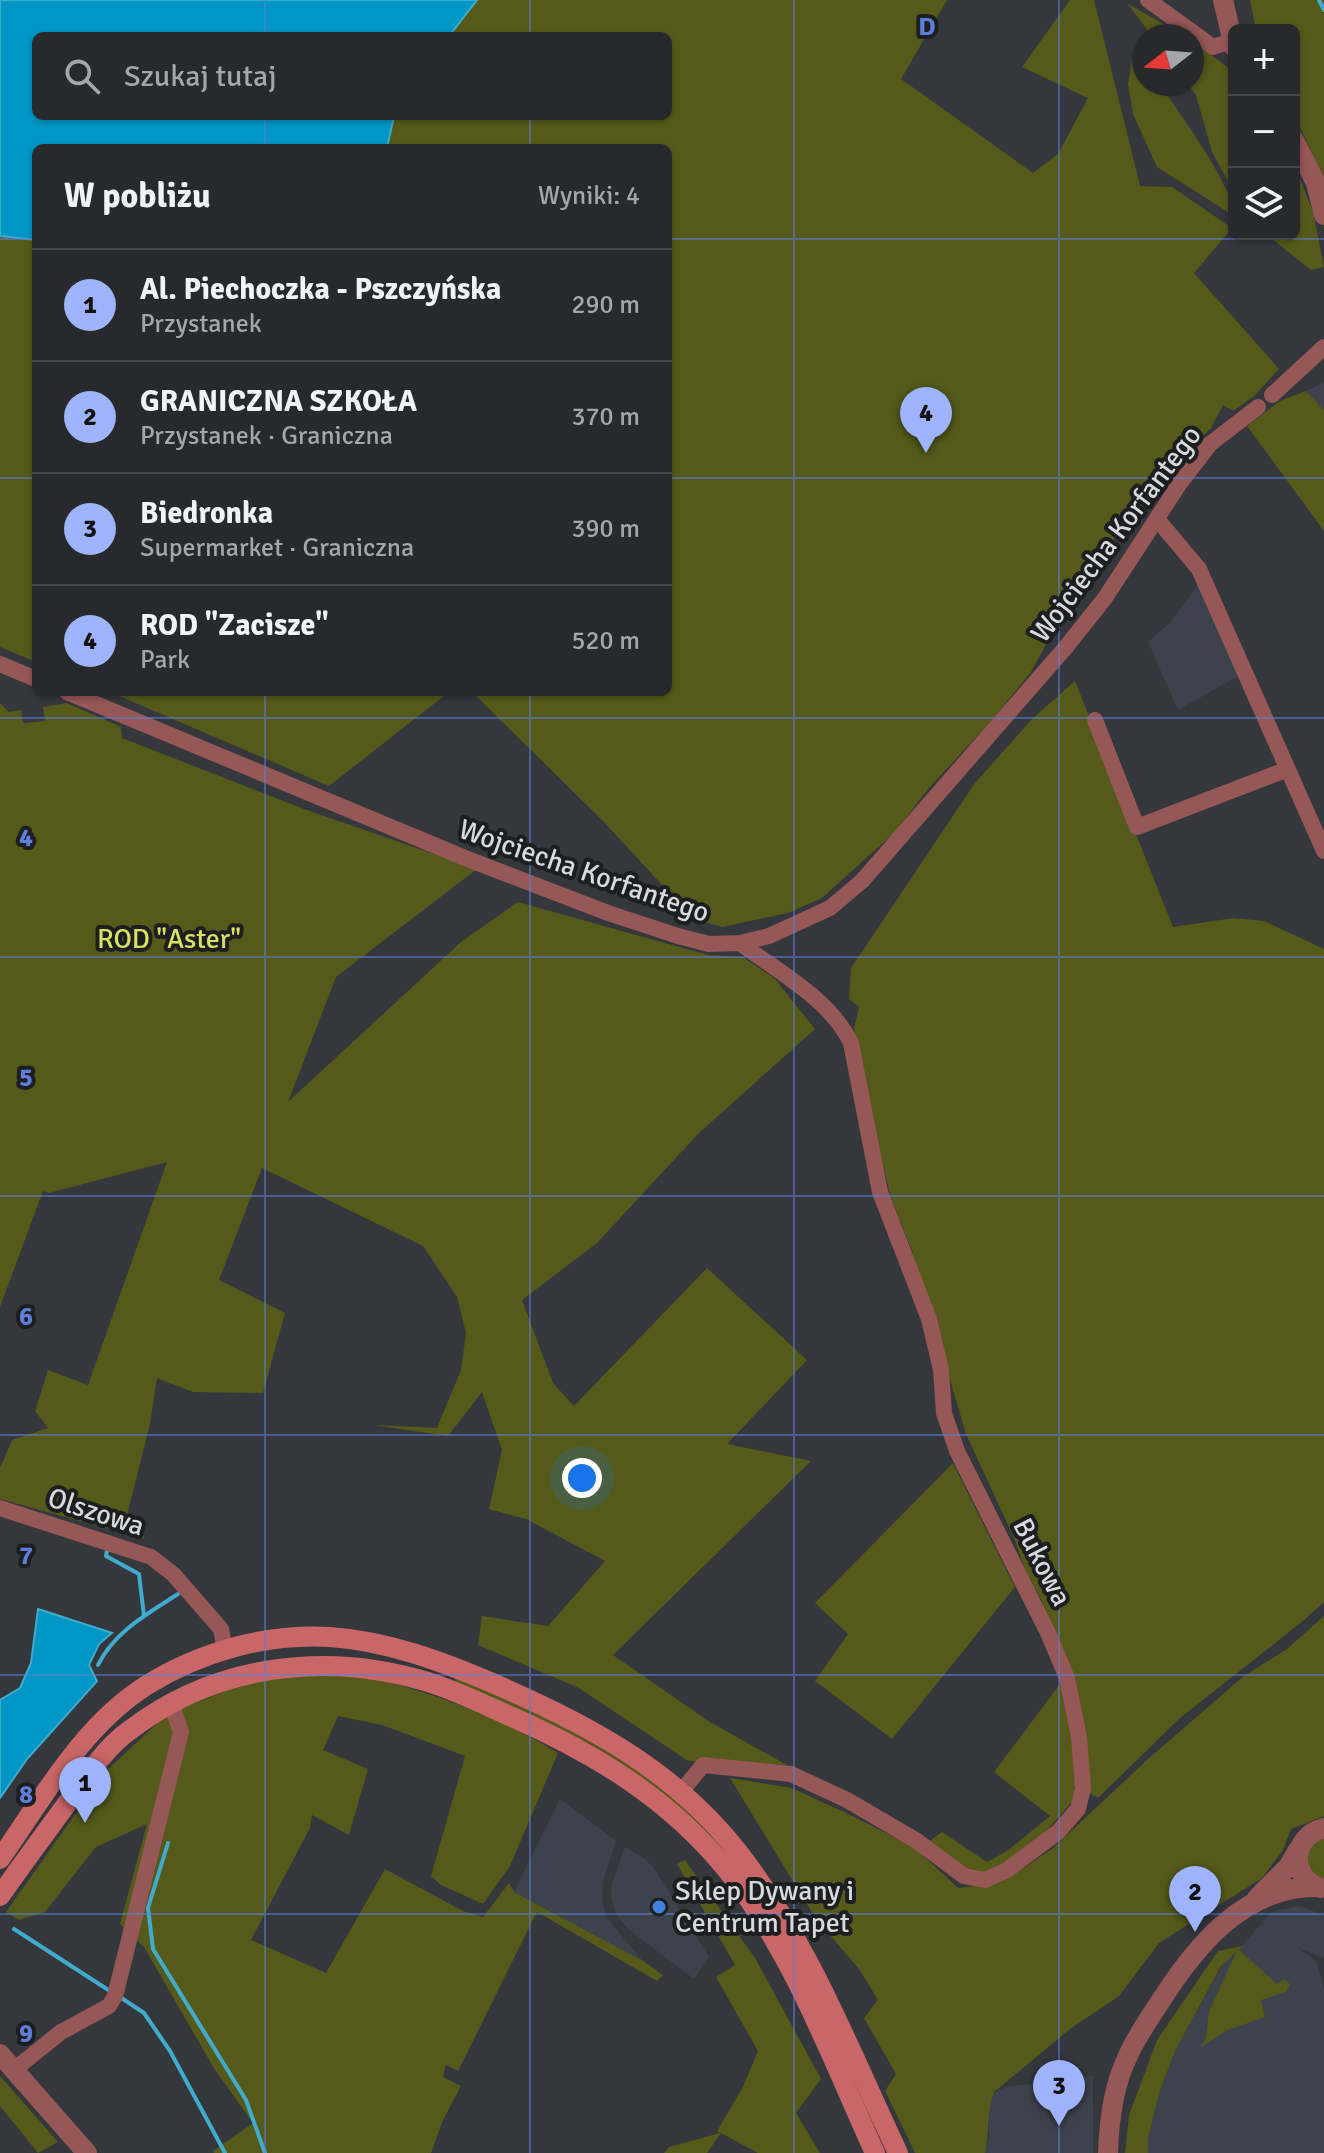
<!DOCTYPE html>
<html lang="pl">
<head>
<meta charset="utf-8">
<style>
	body { margin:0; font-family:Signika,sans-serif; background:#2f3135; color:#f1f3f6 }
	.controls { position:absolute; right:24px; top:24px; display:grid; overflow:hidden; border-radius:12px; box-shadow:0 2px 6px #0004 }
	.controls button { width:72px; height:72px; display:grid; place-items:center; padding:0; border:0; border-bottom:2px solid #434549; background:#27292d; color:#f1f3f6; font:40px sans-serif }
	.compass { position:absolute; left:1132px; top:24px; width:72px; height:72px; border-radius:50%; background:#27292d; box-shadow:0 2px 6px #0004; rotate:253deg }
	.you { position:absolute; left:582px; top:1478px; width:28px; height:28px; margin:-20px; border:6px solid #fff; border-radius:50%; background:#1a73e8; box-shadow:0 0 0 12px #1a73e833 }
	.badge { display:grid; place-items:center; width:52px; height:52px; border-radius:50%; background:#9db4fd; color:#111; font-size:26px; font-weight:700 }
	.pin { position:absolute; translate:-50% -66px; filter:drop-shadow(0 2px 4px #0008) }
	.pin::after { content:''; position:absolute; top:42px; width:28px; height:24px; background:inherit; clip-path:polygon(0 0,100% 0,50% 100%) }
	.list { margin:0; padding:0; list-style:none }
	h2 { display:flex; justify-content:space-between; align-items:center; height:104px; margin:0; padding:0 32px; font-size:34px }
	h2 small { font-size:26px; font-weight:400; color:#a4a6aa }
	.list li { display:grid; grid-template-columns:52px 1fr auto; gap:24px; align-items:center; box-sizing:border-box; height:112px; padding:0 32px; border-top:2px solid #434549 }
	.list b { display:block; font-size:30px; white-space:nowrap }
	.list p { margin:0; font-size:26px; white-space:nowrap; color:#a4a6aa }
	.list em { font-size:26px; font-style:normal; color:#a4a6aa }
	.icon { flex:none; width:44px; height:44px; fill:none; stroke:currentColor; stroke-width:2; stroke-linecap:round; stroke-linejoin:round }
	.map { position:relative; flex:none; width:1324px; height:2153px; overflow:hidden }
	.search { position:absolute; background:#27292d; box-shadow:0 2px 6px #0004; left:32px; top:32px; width:640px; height:88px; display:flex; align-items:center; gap:20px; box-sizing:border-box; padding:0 28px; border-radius:12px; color:#a4a6aa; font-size:30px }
	.panel { position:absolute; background:#27292d; box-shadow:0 2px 6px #0004; left:32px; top:144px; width:640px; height:552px; border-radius:12px }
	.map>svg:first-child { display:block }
	.built { fill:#3d434c }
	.green { fill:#555a1a }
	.water { fill:#0097c6; stroke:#40abcd; stroke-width:2 }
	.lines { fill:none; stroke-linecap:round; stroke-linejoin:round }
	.stream { stroke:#40abcd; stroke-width:4 }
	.minor { stroke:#965757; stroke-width:16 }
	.tertiary { stroke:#965757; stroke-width:20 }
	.secondary { stroke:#c96668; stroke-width:20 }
	.grid { fill:none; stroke:#5e7fd9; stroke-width:2; stroke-opacity:0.55 }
	.shop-dot { fill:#3f7fe0; stroke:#1d1e20; stroke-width:3 }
	.labels { text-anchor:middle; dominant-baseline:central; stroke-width:8; stroke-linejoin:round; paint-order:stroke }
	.street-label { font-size:28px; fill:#d7d9dc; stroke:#1d1e20 }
	.park-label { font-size:28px; fill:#d8e25e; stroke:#1d1e20 }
	.poi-label { font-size:28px; fill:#d7d9dc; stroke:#1d1e20; text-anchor:start }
	.grid-label { font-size:26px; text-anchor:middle; font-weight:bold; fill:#5e7fd9; stroke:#1d1e20; stroke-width:8; stroke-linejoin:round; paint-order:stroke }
</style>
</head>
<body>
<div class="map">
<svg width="1324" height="2153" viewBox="0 0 1324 2153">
	<rect width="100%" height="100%" fill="#34373c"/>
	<path class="built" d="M1324,382V410L1306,391Z
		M1199,583L1240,675L1178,710L1148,642L1171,622Z
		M560,1799L616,1841L603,1881L602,1899L606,1917L643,1961L514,1892Z
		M625,1847L645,1859L654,1868L709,1957L694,1979L628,1929L617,1916L611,1897L612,1883Z
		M1299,1906L1324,1915V1958L1298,1948L1316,1961L1324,1988V2153H1148V2139L1159,2093L1175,2051L1226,1958L1239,1949L1261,1924L1265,1926L1262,1922L1273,1911Z
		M1093,2076V2153H985L989,2138L988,2107L994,2092L1006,2087Z"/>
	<path class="green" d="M477,0H947L901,79L1033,173L1058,154L1088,98L1022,67L1070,0H1094L1140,186L1172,187L1232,228L1194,273L1279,369L1253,397L1233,411L1223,405L1211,428L1170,468L1151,496L1114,539L1091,580L1055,628L1031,672L992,720L928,789L896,831L822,898L788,913L722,927L701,921L676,900L603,821L472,692H668V148H387L394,116H668V36H449Z
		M1250,0H1324V179L1294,114V30H1256Z
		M1127,3L1184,36H1152Z
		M1192,41L1234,72V192L1212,152L1196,95L1187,84H1192Z
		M1132,60L1144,65V84H1160C1178,112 1234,186 1234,216L1157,167L1133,114L1128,84Z
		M1294,164L1313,212L1324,267L1311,270L1266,234H1294Z
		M0,236L36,240V662L0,647Z
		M1306,391L1324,410V531L1247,426L1280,401Z
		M1075,681L1173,927L1234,918L1264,921L1324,949V1602L1303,1621L1180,1718L1098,1798L1088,1792L1042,1601L1025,1570L1015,1540L966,1434L912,1251L891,1198L867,1100L854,1028L859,1007L849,999L851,968L975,783L1033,718Z
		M110,692H449L329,786Z
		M0,703L9,712L21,710L23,723L45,721L43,707L67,703L121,727L122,738L304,809L477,869L336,977L288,1102L461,942L518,902L708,955L743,957L775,979L815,1029L698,1134L597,1243L522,1300L553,1383L574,1406L707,1268L807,1360L727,1444L811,1461L613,1655L710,1722L787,1765L688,1761L579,1688L478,1645L482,1616L548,1626L605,1561L526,1519L489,1509L502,1450L482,1392L448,1436L374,1425L437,1428L461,1370L466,1333L457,1297L423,1246L262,1168L219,1280L285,1313L263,1393L193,1392L157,1378L150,1424L128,1511L145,1539L0,1499V1468L12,1440L48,1428L35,1411L48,1370L88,1385L167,1162L49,1193L43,1191L0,1307Z
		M953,1463L1015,1587L892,1739L815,1681L848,1634L815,1603Z
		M1324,1616V1816L1291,1829L1283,1850L1262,1878L1159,1943L1119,1996L1070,2029L994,2092C986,2112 990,2132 985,2153H915L885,2091L896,2074L864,2018L878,2000L859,1969L816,1919L730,1778L792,1788L844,1812L914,1847L958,1888L981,1885L1024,1868L1053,1848L1148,1759L1244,1676L1287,1649Z
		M334,1669C410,1685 491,1711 558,1753L510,1866L483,1904L441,1885L431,1876L465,1756L382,1725L338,1716L323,1750L368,1769L349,1835L312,1815L310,1828L251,1940L326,1973L385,1869L463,1911L483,1917L509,1883L514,1892L643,1961L663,1975L657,1981L537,1912L458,2071L446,2065L443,2077L461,2086L443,2120L431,2153H214L213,2151L253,2123L215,2070L144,1947L120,1924L147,1824L96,1847L45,1912L19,1920L6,1912L105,1772L166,1715L242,1684Z
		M455,1676L579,1730L640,1767L734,1855L877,2122L872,2130L807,1990L671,1800L592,1745L455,1684Z
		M1063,1680L1068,1696L1076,1781L1072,1802L1034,1845L984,1875L967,1872L927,1843L942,1832L987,1862L1007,1851L1050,1816L994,1772Z
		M1324,1837V1880L1311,1875L1305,1849Z
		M685,1860L755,1958L821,2079L796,2113L820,2153H758L721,2133L707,2153H664L669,2147L720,2133L717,2131L743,2087L758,2051L716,1977L735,1965L677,1864Z
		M1242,1946L1239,1950L1277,1984L1284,1979L1290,1984L1286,1992L1261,2000L1265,2017L1228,2030L1201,2047L1206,2038L1209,2011L1237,1951L1221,1966L1175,2051L1159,2093L1148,2139V2153H1125L1129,2115L1157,2040L1218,1951Z
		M0,2076L58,2142L38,2153L0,2106Z"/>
	<path class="water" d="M0,0H477L449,36H36V116H394L387,148H36V240L0,236Z
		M38,1609L112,1633L99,1644L89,1665L97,1681L27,1759L0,1798V1700L20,1688L31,1663Z"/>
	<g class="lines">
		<path class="stream" d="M1319,0L1324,10
			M107,1551L106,1556L139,1574L144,1616
			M98,1665C114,1632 147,1614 178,1594
			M168,1843L148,1908L153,1949L246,2100L265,2153
			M14,1929L113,1993
			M120,1997L144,2013L170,2051L225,2153"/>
		<path class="minor" d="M1148,0L1213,47L1231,41
			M1272,395L1324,347
			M1157,519L1199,569L1324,851
			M0,664L36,679
			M67,692L465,858L608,913L678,936L709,944L740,943L769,936L830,908L862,881L1066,647L1105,598L1180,483L1210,444L1258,407
			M1095,720L1137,827L1288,769
			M0,1508L151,1557L173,1574L221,1629L225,1650
			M681,1792L703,1765L791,1774L847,1800L883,1821L917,1841L964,1876L985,1880L1007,1870L1058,1832L1078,1809L1083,1788L1079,1737L1067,1678L1048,1633L957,1451L944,1413L941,1370L929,1319L880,1192L851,1043C830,999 778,972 740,943
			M15,2069L61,2032L109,2006L115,1996L181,1732L171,1704"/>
		<path class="tertiary" d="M1223,0L1234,47
			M1294,140L1316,183L1324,215
			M1320,1888C1288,1876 1292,1836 1324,1828
			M1257,1898L1288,1867L1298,1850
			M0,2054L87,2153
			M1108,2153C1109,2121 1113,2087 1127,2058C1135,2039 1147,2022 1158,2005C1194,1948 1243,1886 1317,1887"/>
		<path class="secondary" d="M0,1859C43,1798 82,1726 147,1685C200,1652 267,1633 330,1637C388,1641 444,1662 497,1685C589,1725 675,1771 738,1852C808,1941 850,2051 898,2153
			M0,1896C23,1863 47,1831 71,1798C88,1774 106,1747 130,1730C216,1664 327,1651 428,1682C457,1691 485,1705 512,1717C594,1753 670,1799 727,1870C792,1950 832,2059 875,2153"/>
	</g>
	<path class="grid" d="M265,0V36M530,0V36M794,0V2153M1059,0V2153M265,116V148M530,116V148M0,239H36M668,239H1324M0,478H36M668,478H1324M265,692V2153M530,692V2153M0,718H1324M0,957H1324M0,1196H1324M0,1435H1324M0,1675H1324M0,1914H1324"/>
	<circle class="shop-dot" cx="659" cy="1907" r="8"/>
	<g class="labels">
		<g class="street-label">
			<text transform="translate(1116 534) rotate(-53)">Wojciecha Korfantego</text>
			<text transform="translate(584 871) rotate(19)">Wojciecha Korfantego</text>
			<text transform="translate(96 1512) rotate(18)">Olszowa</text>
			<text transform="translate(1042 1562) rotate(63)">Bukowa</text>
		</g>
		<g class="park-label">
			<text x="169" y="939">ROD "Aster"</text>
		</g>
		<g class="poi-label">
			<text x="675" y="1891">Sklep Dywany i<tspan x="675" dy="32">Centrum Tapet</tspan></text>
		</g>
	</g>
	<g class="grid-label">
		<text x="927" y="35">D</text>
		<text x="26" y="846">4</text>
		<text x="26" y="1086">5</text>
		<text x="26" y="1325">6</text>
		<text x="26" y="1564">7</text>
		<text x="26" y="1803">8</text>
		<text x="26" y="2042">9</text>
	</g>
</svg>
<div class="controls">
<button>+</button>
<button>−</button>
<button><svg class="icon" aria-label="layers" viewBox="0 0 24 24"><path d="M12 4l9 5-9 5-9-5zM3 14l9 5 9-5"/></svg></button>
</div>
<svg class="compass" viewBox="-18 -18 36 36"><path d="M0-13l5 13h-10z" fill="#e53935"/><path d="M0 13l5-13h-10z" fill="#a4a6aa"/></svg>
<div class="you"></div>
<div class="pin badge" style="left:85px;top:1823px">1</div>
<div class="pin badge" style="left:1195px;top:1932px">2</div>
<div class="pin badge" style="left:1059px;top:2126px">3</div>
<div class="pin badge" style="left:926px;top:453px">4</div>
<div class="search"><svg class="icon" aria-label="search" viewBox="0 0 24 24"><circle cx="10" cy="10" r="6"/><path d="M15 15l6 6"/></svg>Szukaj tutaj</div>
<section class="panel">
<h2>W pobliżu<small>Wyniki: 4</small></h2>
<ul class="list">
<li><span class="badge">1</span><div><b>Al. Piechoczka - Pszczyńska</b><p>Przystanek</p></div><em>290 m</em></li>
<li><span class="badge">2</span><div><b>GRANICZNA SZKOŁA</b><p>Przystanek · Graniczna</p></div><em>370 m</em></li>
<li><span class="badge">3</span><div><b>Biedronka</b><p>Supermarket · Graniczna</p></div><em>390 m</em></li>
<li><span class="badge">4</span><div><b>ROD &quot;Zacisze&quot;</b><p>Park</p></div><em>520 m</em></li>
</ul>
</section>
</div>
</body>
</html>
